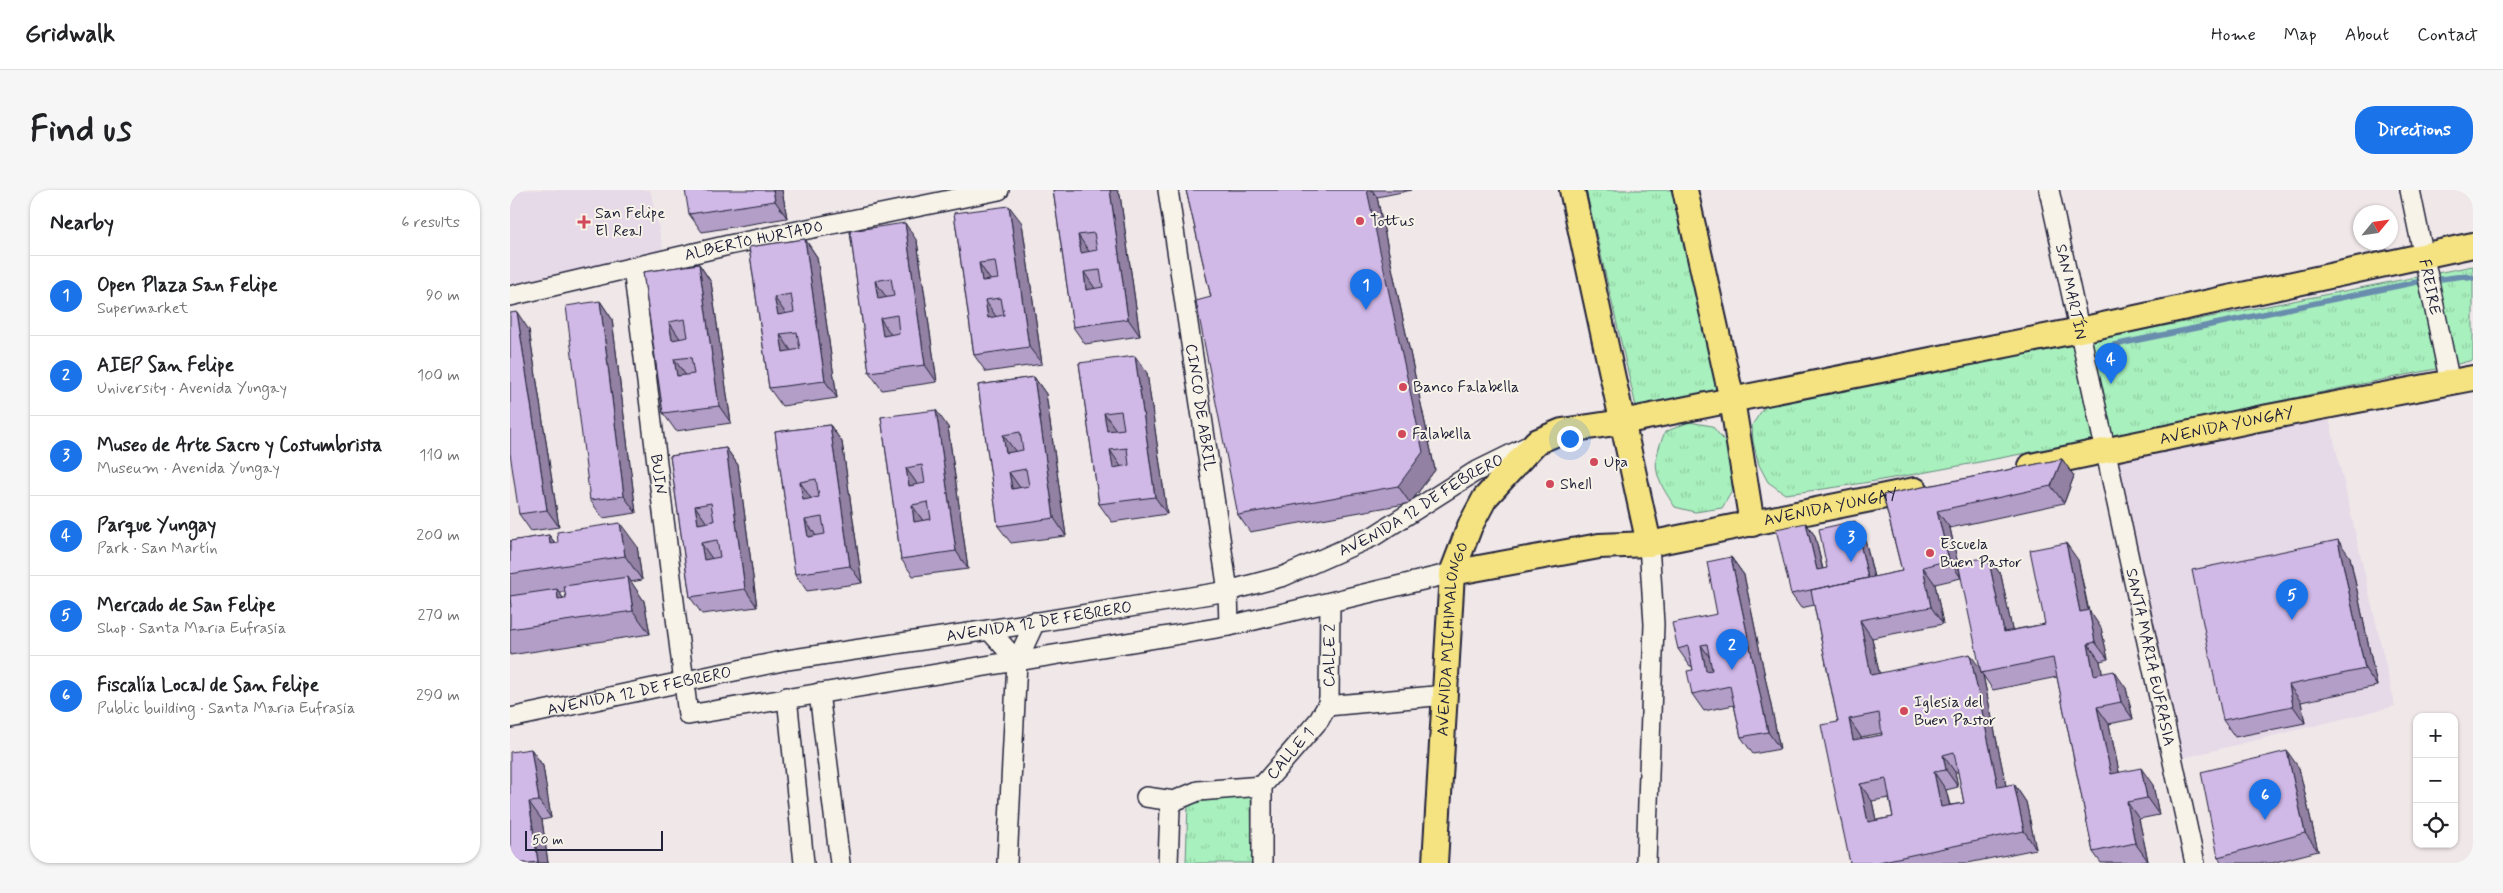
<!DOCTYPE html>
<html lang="en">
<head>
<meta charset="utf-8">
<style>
	body { margin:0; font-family:Mynerve,sans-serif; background:#f6f6f6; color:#202124 }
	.controls { position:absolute; right:15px; bottom:15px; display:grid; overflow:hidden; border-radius:10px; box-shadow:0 1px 4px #0004 }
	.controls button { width:45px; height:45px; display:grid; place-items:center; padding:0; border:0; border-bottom:1px solid #e0e0e0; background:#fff; color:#202124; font:25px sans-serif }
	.compass { position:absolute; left:1843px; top:15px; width:45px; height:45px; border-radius:50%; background:#fff; box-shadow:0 1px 4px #0004; rotate:61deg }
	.scale { position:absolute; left:15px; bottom:12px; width:138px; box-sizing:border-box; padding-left:5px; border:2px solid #22223b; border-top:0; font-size:14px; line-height:18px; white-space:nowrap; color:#22223b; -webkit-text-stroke:4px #f7f3e8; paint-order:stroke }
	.you { position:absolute; left:1059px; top:248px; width:18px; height:18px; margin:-12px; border:4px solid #fff; border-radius:50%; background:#1a73e8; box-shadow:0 0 0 8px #1a73e833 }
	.badge { display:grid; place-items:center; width:32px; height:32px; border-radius:50%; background:#1a73e8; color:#fff; font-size:16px; font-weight:700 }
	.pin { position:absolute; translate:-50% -41px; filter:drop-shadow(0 1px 2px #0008) }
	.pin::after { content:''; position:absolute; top:26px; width:18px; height:15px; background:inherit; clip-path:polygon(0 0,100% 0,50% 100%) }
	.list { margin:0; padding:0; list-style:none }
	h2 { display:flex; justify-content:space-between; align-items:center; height:65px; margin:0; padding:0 20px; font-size:21px }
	h2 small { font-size:16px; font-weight:400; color:#757577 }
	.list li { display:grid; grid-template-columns:32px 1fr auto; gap:15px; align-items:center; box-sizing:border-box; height:80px; padding:0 20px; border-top:1px solid #e0e0e0 }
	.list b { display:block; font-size:19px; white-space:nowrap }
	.list p { margin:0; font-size:16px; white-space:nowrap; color:#757577 }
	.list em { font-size:16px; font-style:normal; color:#757577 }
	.icon { flex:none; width:28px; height:28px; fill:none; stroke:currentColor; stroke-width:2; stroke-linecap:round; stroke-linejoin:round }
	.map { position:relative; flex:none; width:1963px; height:673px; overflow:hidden; border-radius:20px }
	header { display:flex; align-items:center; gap:30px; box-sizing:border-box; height:70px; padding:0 25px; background:#fff; border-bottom:1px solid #e0e0e0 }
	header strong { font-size:24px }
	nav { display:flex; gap:28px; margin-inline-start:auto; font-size:18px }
	.intro { display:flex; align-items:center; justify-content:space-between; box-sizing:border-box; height:120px; padding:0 30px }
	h1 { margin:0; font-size:35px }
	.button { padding:12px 22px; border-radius:20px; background:#1a73e8; color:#fff; font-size:18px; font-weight:700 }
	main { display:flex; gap:30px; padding:0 30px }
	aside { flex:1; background:#fff; border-radius:20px; box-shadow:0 1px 4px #0004 }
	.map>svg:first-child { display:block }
	.built { fill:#e6d9e8 }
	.park { fill:url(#park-tufts); stroke:#65897c }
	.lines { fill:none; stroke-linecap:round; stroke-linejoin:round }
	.stream { stroke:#698dad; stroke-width:5.5 }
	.minor-casing { stroke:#22223b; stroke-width:22 }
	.major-casing { stroke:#22223b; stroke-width:28 }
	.minor { stroke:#f7f3e8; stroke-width:19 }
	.major { stroke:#f5e382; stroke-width:24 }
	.wall { fill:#b39ec7; stroke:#22223b; fill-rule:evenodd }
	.shaded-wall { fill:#9281a2; stroke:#22223b }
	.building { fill:#d0b8e7; stroke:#22223b; fill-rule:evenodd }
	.poi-dot { fill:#d1495b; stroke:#f7f3e8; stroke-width:2 }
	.labels { text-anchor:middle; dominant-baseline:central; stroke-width:4; stroke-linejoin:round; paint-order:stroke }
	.poi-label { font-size:16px; fill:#22223b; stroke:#f7f3e8; text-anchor:start }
	.street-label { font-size:16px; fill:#22223b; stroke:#f7f3e8 }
</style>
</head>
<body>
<header>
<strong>Gridwalk</strong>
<nav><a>Home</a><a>Map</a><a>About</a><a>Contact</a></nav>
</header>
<div class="intro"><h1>Find us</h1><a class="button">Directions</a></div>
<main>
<aside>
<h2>Nearby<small>6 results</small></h2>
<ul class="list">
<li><span class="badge">1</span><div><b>Open Plaza San Felipe</b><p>Supermarket</p></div><em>90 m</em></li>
<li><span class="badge">2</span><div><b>AIEP San Felipe</b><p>University · Avenida Yungay</p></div><em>100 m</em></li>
<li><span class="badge">3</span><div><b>Museo de Arte Sacro y Costumbrista</b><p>Museum · Avenida Yungay</p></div><em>110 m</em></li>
<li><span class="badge">4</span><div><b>Parque Yungay</b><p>Park · San Martín</p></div><em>200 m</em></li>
<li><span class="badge">5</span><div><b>Mercado de San Felipe</b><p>Shop · Santa Maria Eufrasia</p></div><em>270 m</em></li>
<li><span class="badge">6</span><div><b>Fiscalía Local de San Felipe</b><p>Public building · Santa Maria Eufrasia</p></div><em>290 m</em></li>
</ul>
</aside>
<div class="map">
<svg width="1963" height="673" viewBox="0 0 1963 673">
	<defs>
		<pattern id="park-tufts" width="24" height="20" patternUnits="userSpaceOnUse" patternTransform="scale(1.25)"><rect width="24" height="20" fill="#a8f0bd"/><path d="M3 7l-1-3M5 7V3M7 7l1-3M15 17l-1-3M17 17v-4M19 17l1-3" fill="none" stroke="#90cea3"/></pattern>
	</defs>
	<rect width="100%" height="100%" fill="#efe7e8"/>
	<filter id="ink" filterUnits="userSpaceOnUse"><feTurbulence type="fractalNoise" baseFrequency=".02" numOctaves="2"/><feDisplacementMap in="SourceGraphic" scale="10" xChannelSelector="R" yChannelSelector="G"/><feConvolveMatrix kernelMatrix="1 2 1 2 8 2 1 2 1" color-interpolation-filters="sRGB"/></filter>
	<g filter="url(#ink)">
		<path class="built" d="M0,0H140L154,63L0,94Z
			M1819,229L1885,516L1672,568L1607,267Z"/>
		<path class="park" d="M1076,0H1168L1212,195L1209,207L1127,221Z
			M1963,76V170L1936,177C1784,207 1633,241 1480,270C1412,283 1344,296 1275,304L1258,292L1249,275L1243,252L1242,235L1257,213Z
			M1179,232L1202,236L1223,261L1228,291L1212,318L1185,322L1165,317C1145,287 1140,276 1155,242Z
			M741,605L742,673H676L678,613Z"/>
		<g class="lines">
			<path class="stream" d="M1931,89L1954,86L1963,88
				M1604,155L1907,92"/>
			<defs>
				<g id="minor">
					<path id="s1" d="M658,0L718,401L719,436"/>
					<path id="s2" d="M1539,0L1685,673"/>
					<path id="s3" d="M1900,0L1940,193"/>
					<path id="s4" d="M123,78L178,525L719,436L942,383"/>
					<path id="s5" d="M0,106L219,55L489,0"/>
					<path d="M479,440L507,471"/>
					<path d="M309,503L330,673"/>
					<path d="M277,507L294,673"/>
					<path d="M817,516L935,505"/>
					<path id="s6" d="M0,528L277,470L479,440L718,401L774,386L864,346L963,283L1020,255"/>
					<path d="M636,607L664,611L660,619L658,673"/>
					<path d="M664,611L688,601L752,596"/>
					<path d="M497,673L507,471L525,432"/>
					<path id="s7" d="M752,673V596L809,530L817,516L819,508L820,413"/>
					<path d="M1136,673L1144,434L1139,354"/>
				</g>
				<g id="major">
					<path d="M1062,0L1139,354"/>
					<path d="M1175,0L1222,210L1242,334"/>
					<path id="s8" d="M1521,276L1748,229L1963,188"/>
					<path id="s9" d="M942,383L1089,356L1139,354L1405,300"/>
					<path id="s10" d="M925,673L942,383L960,336L975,308L1026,252L1052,241L1112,232L1570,140L1963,55"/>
				</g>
			</defs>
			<use href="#minor" class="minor-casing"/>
			<use href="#major" class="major-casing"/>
			<use href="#minor" class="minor"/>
			<use href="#major" class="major"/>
		</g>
		<path class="wall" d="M272,0L277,28L192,42L179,24Z
			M543,0H607L610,5L630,146L575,154L563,137Z
			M676,0H902L867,7L925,280L900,313L740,342L728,325L701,107Z
			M444,23L512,33L532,174L476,182L464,165Z
			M340,41L407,51L427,192L372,200L359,182Z
			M295,49L307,67L327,208L272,216L259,198L239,57Z
			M189,74L201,92L221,233L166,241L153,223L133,82Z
			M90,111L102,129L126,323L93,328L80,310Z
			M19,140L49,337L21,341L9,324Z
			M569,173L637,183L657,324L602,332L589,314Z
			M524,187L536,204L556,346L501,353L488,336L468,195Z
			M371,227L438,237L458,379L403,386L391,369Z
			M320,235L332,252L352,393L297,401L285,384L265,242Z
			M216,258L228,275L247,417L192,424L180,407L160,266Z
			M1552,269L1564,286L1554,313L1440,338L1451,388L1425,394L1433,434L1362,448L1369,483L1470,478L1478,367L1491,385L1502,440L1535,434L1568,370L1579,421L1591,438L1598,469L1590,471L1592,483L1616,498L1623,529L1599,534L1609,582L1643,595L1649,625L1629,629L1638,671L1625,673H1591L1583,662L1547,487L1483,500L1473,485L1496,596L1504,594L1516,612L1526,659L1458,673H1340L1328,532L1304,415L1291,418L1281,404L1296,333L1305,346L1313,379L1317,378L1354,345L1364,387L1392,381L1373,305ZM1372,543V545L1352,549L1351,547ZM1445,582H1448L1454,613L1440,615L1436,600L1448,597ZM1379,608L1383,627L1366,630L1362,611Z
			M39,345L46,354L127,356L132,390L121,392L134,411L140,444L0,465V417H1L0,410V351ZM49,402H55L56,408H53Z
			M1221,367L1234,385L1270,559L1243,564L1231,547L1224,515L1194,521L1182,504L1183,480L1182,476H1180L1168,459L1207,424Z
			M1840,367L1867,496L1791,512L1795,533L1725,547L1713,530Z
			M21,559L33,576L41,628L32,630L38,673H0Z
			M1789,578L1808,661L1762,673H1712L1708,667Z"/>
		<path class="shaded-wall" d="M263,0H272L277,28L265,11Z
			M600,0H607L610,5L630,146L618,129Z
			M857,0H862L867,7L925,280L900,313L888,296Z
			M499,16L512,33L532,174L519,157Z
			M395,33L407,51L427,192L415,175Z
			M568,45L580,63H571Z
			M295,49L307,67L327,208L315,191Z
			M469,73L481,91H472Z
			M189,74L201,92L221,233L209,216Z
			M574,82L586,100H576Z
			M365,91L377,108L368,109Z
			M264,107L277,125H268Z
			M475,110L487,128H478Z
			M90,111L102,129L126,323L114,306Z
			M7,122L19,140L49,337L37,320Z
			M370,128L382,146H373Z
			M159,132L171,150H162Z
			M270,144L282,162H273Z
			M625,166L637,183L657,324L645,307Z
			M164,169L177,187L167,186Z
			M524,187L536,204L556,346L544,328Z
			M426,220L438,237L458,379L446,361Z
			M594,223L607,241H597Z
			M320,235L332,252L352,393L340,376Z
			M493,245L506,262L496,263Z
			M216,258L228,275L247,417L235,399Z
			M600,260L612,278H603Z
			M1552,269L1564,286L1554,313L1541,296Z
			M396,278L408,295L399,296Z
			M499,282L511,299H502Z
			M290,292L302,310H293Z
			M402,315L414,332H404Z
			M185,316L197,333L188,334Z
			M1427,321L1440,338L1451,388L1439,370Z
			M295,330L307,347H298Z
			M1345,331L1354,345L1367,401L1358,388Z
			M110,333L127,356L132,390L115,366Z
			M1296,333L1305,346L1316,394L1307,380Z
			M39,345L56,368L40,354Z
			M1828,350L1840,367L1867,496L1855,479Z
			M191,353L203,370H194Z
			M1556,353L1568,370L1582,440L1570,422Z
			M1221,367L1234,385L1270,559L1258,542Z
			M1478,367L1491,385L1506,459L1494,442Z
			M1413,377L1425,394L1433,434L1421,417Z
			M118,387L134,411L140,444L123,421Z
			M47,399L63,423L48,409Z
			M1579,420L1591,438L1598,469L1585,452Z
			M1350,430L1362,448L1373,502L1361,485Z
			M1578,454L1590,471L1596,502L1584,485Z
			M1191,455L1203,472L1208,498L1196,481Z
			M1460,464L1472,481L1471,483L1473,485L1500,615L1488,597Z
			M1604,481L1616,498L1623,529L1611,512Z
			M1779,495L1791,512L1795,533L1783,516Z
			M1587,517L1599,534L1613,601L1601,584Z
			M1339,529L1351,547L1355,568L1343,550Z
			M21,559L33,576L41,628L29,611Z
			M1777,561L1789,578L1808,661L1795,643Z
			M1433,565L1445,582L1448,597L1436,580Z
			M1631,578L1643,595L1649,625L1637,608Z
			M1424,582L1436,600L1444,634L1431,617Z
			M1350,594L1362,611L1370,649L1358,632Z
			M1504,594L1516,612L1526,659L1514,641Z
			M19,612L32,630L38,673H29L28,672Z
			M1617,612L1629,629L1638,671L1625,653Z"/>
		<path class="building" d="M175,0H263L265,11L179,24Z
			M543,0H600L618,129L563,137ZM584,43L587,60L571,63L568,45ZM590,80L593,97L576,100L574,82Z
			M676,0H857L913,262L888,296L728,325L686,111L701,107Z
			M499,16L519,157L464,165L444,23ZM485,71L488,89L472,91L469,73ZM491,108L494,125L478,128L475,110Z
			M395,33L415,175L359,182L340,41ZM381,88L384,106L368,109L365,91ZM387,125L389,143L373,146L370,128Z
			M295,49L315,191L259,198L239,57ZM281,104L284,122L268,125L264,107ZM287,142L290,159L273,162L270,144Z
			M189,74L209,216L153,223L133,82ZM175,129L178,147L162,150L159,132ZM181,167L184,184L167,186L164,169Z
			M90,111L114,306L80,310L56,116Z
			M7,122L37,320L9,324L0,263V123Z
			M625,166L645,307L589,314L569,173ZM611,221L614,239L597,241L594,223ZM617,258L619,275L603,278L600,260Z
			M524,187L544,328L488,336L468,195ZM510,242L513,260L496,263L493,245ZM516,279L519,296L502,299L499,282Z
			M426,220L446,361L391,369L371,227ZM412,275L415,293L399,296L396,278ZM418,312L421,329L404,332L402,315Z
			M320,235L340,376L285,384L265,242ZM306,289L309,307L293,310L290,292ZM312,327L315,344L298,347L295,330Z
			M216,258L235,399L180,407L160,266ZM201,313L204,331L188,334L185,316ZM207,350L210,367L194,370L191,353Z
			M1552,269L1541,296L1427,321L1439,370L1413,377L1421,417L1350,430L1361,485L1460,464L1488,597L1504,594L1514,641L1364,673H1340L1311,535L1328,532L1301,400L1392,381L1373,305ZM1369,523L1372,545L1343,550L1339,529ZM1444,562L1454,613L1431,617L1424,582L1436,580L1433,565ZM1376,589L1383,627L1358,632L1350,594Z
			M1345,331L1358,388L1281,404L1266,339L1296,333L1307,380L1317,378L1309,339Z
			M110,333L115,366L0,384V351L39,345L40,354L48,353L47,342Z
			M1828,350L1855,479L1779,495L1783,516L1713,530L1682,380Z
			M1556,353L1570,422L1579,420L1585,452L1578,454L1584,485L1604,481L1611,512L1587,517L1601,584L1631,578L1637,608L1617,612L1625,653L1583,662L1543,468L1471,483L1448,373L1478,367L1494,442L1535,434L1520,360Z
			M1221,367L1258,542L1231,547L1220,496L1182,504L1177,481L1183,480L1178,456L1168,459L1162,433L1207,424L1197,372ZM1197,454L1202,480L1196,481L1191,455Z
			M118,387L123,421L0,439V417H1L0,406L47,399L48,409L56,408L54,396Z
			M21,559L29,611L19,612L28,672L20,673H0V562Z
			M1777,561L1795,643L1708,667L1691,582Z"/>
	</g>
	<g class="poi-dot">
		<circle cx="850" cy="31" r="5"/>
		<path d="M71.5 24.5h5v5h5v5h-5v5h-5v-5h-5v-5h5z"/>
		<circle cx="893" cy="197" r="5"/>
		<circle cx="892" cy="244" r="5"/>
		<circle cx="1084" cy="272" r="5"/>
		<circle cx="1040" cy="294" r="5"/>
		<circle cx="1420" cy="363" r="5"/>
		<circle cx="1394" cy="521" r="5"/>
	</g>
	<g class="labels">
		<g class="poi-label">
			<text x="85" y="23">San Felipe<tspan x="85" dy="18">El Real</tspan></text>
			<text x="860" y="31">Tottus</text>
			<text x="903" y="197">Banco Falabella</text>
			<text x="902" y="244">Falabella</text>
			<text x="1094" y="272">Upa</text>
			<text x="1050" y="294">Shell</text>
			<text x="1430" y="354">Escuela<tspan x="1430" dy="18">Buen Pastor</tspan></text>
			<text x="1404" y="512">Iglesia del<tspan x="1404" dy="18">Buen Pastor</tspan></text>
		</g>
		<g class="street-label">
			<text stroke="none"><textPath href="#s5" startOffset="250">ALBERTO HURTADO</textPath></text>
			<text stroke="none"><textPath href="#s3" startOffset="99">FREIRE</textPath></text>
			<text stroke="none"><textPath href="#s2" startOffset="104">SAN MARTÍN</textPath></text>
			<text stroke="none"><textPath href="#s1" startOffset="220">CINCO DE ABRIL</textPath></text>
			<text stroke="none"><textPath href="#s8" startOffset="200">AVENIDA YUNGAY</textPath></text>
			<text stroke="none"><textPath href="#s4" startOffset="208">BUIN</textPath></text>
			<text stroke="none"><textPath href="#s6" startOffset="942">AVENIDA 12 DE FEBRERO</textPath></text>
			<text stroke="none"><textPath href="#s9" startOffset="385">AVENIDA YUNGAY</textPath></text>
			<text stroke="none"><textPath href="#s6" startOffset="538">AVENIDA 12 DE FEBRERO</textPath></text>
			<text stroke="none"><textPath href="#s10" startOffset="225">AVENIDA MICHIMALONGO</textPath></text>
			<text stroke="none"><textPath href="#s7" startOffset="231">CALLE 2</textPath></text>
			<text stroke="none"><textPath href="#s2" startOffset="478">SANTA MARIA EUFRASIA</textPath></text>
			<text stroke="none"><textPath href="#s6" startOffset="132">AVENIDA 12 DE FEBRERO</textPath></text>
			<text stroke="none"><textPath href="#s7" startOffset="120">CALLE 1</textPath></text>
		</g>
	</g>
</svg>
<div class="controls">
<button>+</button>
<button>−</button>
<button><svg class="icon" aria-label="locate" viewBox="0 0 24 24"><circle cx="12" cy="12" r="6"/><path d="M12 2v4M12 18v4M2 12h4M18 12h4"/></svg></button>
</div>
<svg class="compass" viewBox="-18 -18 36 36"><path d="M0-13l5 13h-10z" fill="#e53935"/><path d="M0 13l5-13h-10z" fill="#757577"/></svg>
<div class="scale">50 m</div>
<div class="you"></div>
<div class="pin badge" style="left:856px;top:120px">1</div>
<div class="pin badge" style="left:1222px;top:480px">2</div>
<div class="pin badge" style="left:1341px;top:372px">3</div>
<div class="pin badge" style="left:1601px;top:194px">4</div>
<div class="pin badge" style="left:1782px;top:430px">5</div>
<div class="pin badge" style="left:1755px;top:630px">6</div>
</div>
</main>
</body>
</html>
